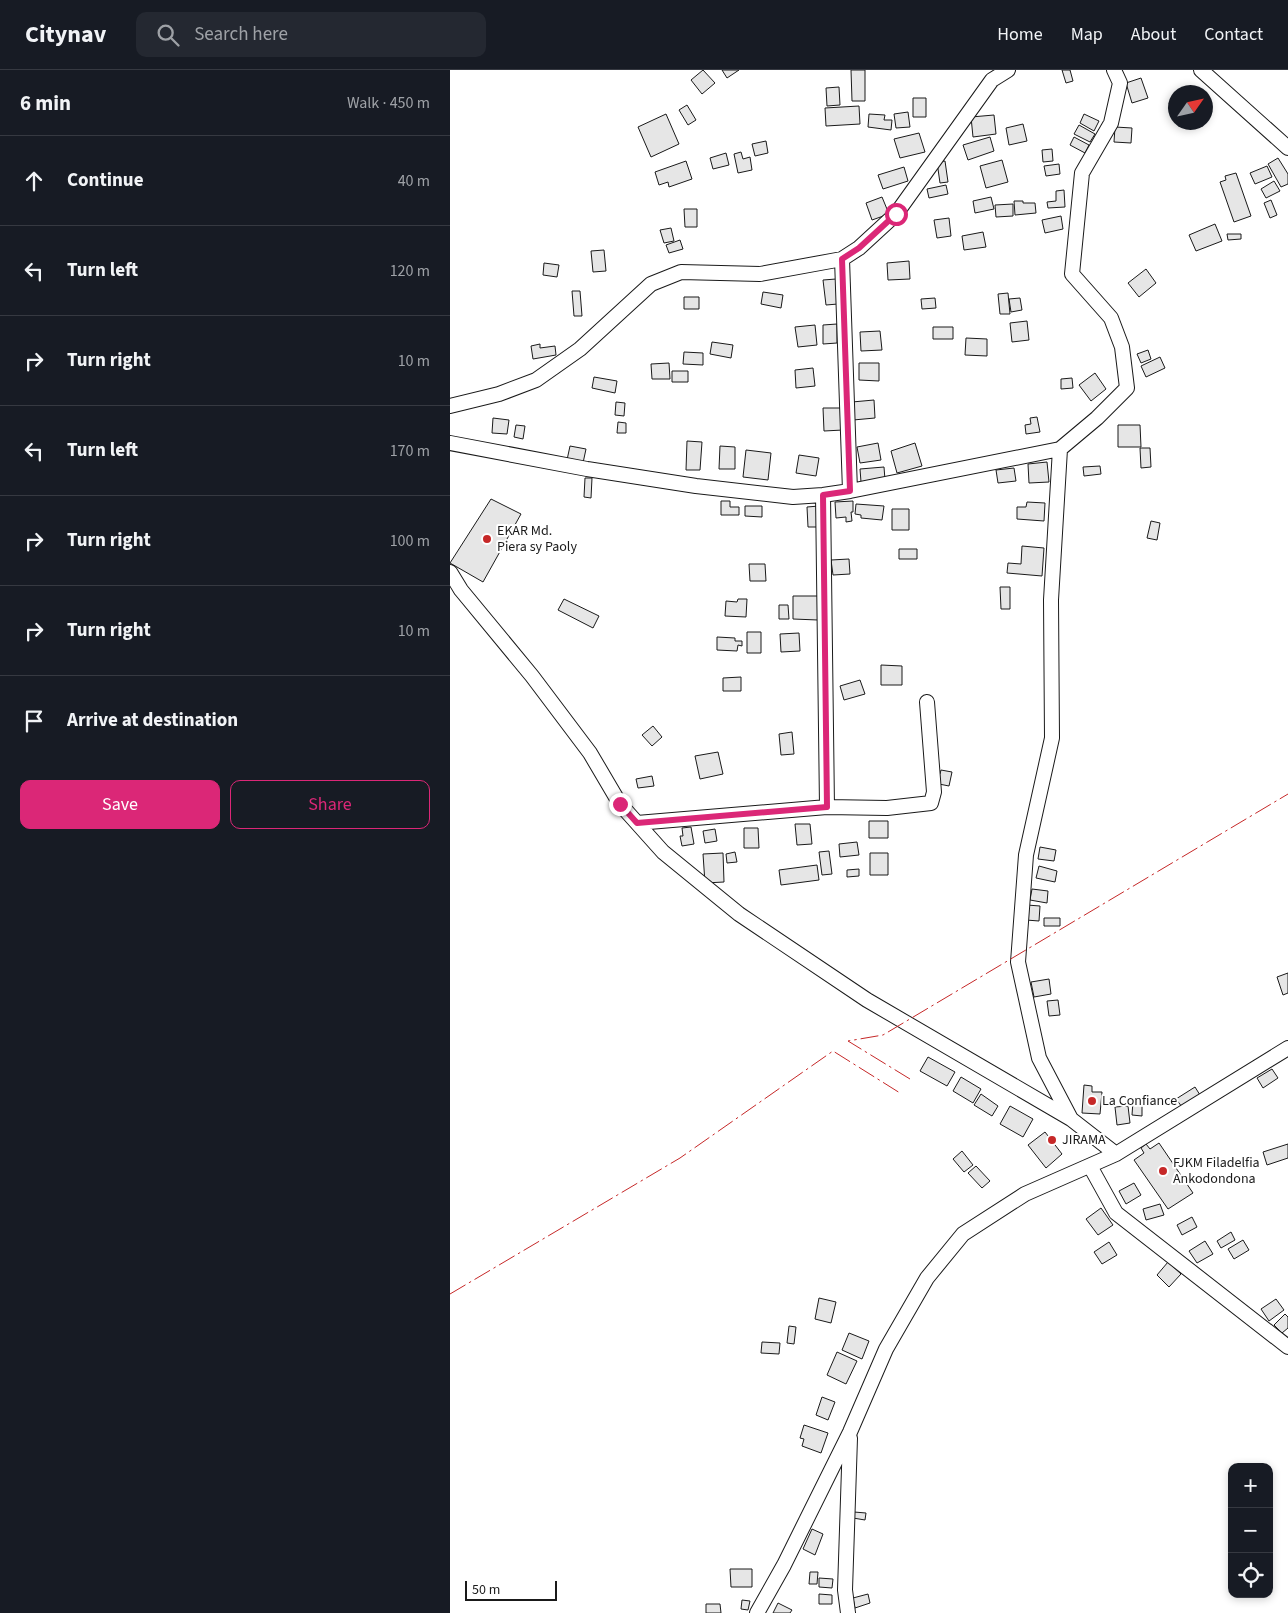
<!DOCTYPE html>
<html lang="en">
<head>
<meta charset="utf-8">
<style>
	body { margin:0; font-family:"Source Sans 3",sans-serif; background:#242831; color:#f1f3f6 }
	.controls { position:absolute; right:15px; bottom:15px; display:grid; overflow:hidden; border-radius:10px; box-shadow:0 2px 8px #0003 }
	.controls button { width:45px; height:45px; display:grid; place-items:center; padding:0; border:0; border-bottom:1px solid #363941; background:#171b24; color:#f1f3f6; font:25px sans-serif }
	.compass { position:absolute; left:718px; top:15px; width:45px; height:45px; border-radius:50%; background:#171b24; box-shadow:0 2px 8px #0003; rotate:56deg }
	.scale { position:absolute; left:15px; bottom:12px; width:92px; box-sizing:border-box; padding-left:5px; border:2px solid #1a1a1a; border-top:0; font-size:14px; line-height:18px; white-space:nowrap; color:#1a1a1a; -webkit-text-stroke:4px #fff; paint-order:stroke }
	.stop { position:absolute; width:15px; height:15px; margin:-11px; border:4px solid #db2777; border-radius:50%; background:#fff }
	.stop.end { background:#db2777; border-color:#fff; box-shadow:0 1px 5px #0008 }
	.list { margin:0; padding:0; list-style:none }
	h2 { display:flex; justify-content:space-between; align-items:center; height:65px; margin:0; padding:0 20px; font-size:21px }
	h2 small { font-size:16px; font-weight:400; color:#9ea1a6 }
	.list li { display:grid; grid-template-columns:32px 1fr auto; gap:15px; align-items:center; box-sizing:border-box; height:90px; padding:0 20px; border-top:1px solid #363941 }
	.list b { display:block; font-size:19px; white-space:nowrap }
	.list em { font-size:16px; font-style:normal; color:#9ea1a6 }
	.actions { display:flex; gap:10px; padding:15px 20px }
	.actions a { flex:1; padding:11px 0; border:1px solid #db2777; border-radius:10px; text-align:center; font-size:18px; color:#db2777 }
	.actions .main { background:#db2777; color:#fff }
	.icon { flex:none; width:28px; height:28px; fill:none; stroke:currentColor; stroke-width:2; stroke-linecap:round; stroke-linejoin:round }
	.map { position:relative; flex:none; width:838px; height:1543px; overflow:hidden }
	header { display:flex; align-items:center; gap:30px; box-sizing:border-box; height:70px; padding:0 25px; background:#171b24; border-bottom:1px solid #363941 }
	header strong { font-size:24px }
	nav { display:flex; gap:28px; margin-inline-start:auto; font-size:18px }
	.search { width:350px; height:45px; background:#242831; display:flex; align-items:center; gap:12px; box-sizing:border-box; padding:0 18px; border-radius:10px; color:#9ea1a6; font-size:19px }
	main { display:flex }
	aside { flex:1; background:#171b24 }
	.map>svg:first-child { display:block }
	.building { fill:#e6e6e6; stroke:#1a1a1a }
	.lines { fill:none; stroke-linecap:round; stroke-linejoin:round }
	.minor-casing { stroke:#1a1a1a; stroke-width:16 }
	.minor { stroke:#fff; stroke-width:14 }
	.power { stroke:#c62828; stroke-width:1; stroke-dasharray:18 4 2.5 4; stroke-linecap:butt }
	.route { stroke:#db2777; stroke-width:6 }
	.poi-dot { fill:#c62828; stroke:#fff; stroke-width:2 }
	.labels { text-anchor:middle; dominant-baseline:central; stroke-width:4; stroke-linejoin:round; paint-order:stroke }
	.poi-label { font-size:14px; fill:#1a1a1a; stroke:#fff; text-anchor:start }
</style>
</head>
<body>
<header>
<strong>Citynav</strong>
<div class="search"><svg class="icon" aria-label="search" viewBox="0 0 24 24"><circle cx="10" cy="10" r="6"/><path d="M15 15l6 6"/></svg>Search here</div>
<nav><a>Home</a><a>Map</a><a>About</a><a>Contact</a></nav>
</header>
<main>
<aside>
<h2>6 min<small>Walk · 450 m</small></h2>
<ul class="list">
<li><svg class="icon" aria-label="ahead" viewBox="0 0 24 24"><path d="M12 20V5M6 11l6-6 6 6"/></svg><div><b>Continue</b></div><em>40 m</em></li>
<li><svg class="icon" aria-label="left" viewBox="0 0 24 24"><path d="M17 20v-9H6M10 6l-5 5 5 5"/></svg><div><b>Turn left</b></div><em>120 m</em></li>
<li><svg class="icon" aria-label="right" viewBox="0 0 24 24"><path d="M7 20v-9h11M14 6l5 5-5 5"/></svg><div><b>Turn right</b></div><em>10 m</em></li>
<li><svg class="icon" aria-label="left" viewBox="0 0 24 24"><path d="M17 20v-9H6M10 6l-5 5 5 5"/></svg><div><b>Turn left</b></div><em>170 m</em></li>
<li><svg class="icon" aria-label="right" viewBox="0 0 24 24"><path d="M7 20v-9h11M14 6l5 5-5 5"/></svg><div><b>Turn right</b></div><em>100 m</em></li>
<li><svg class="icon" aria-label="right" viewBox="0 0 24 24"><path d="M7 20v-9h11M14 6l5 5-5 5"/></svg><div><b>Turn right</b></div><em>10 m</em></li>
<li><svg class="icon" aria-label="arrive" viewBox="0 0 24 24"><path d="M6 21V4h12l-3 4 3 4H6"/></svg><div><b>Arrive at destination</b></div></li>
</ul>
<div class="actions"><a class="main">Save</a><a>Share</a></div>
</aside>
<div class="map">
<svg width="838" height="1543" viewBox="0 0 838 1543">
	<rect width="100%" height="100%" fill="#fff"/>
	<path class="building" d="M253,0L265,13L252,24L241,10Z
		M272,0H289L277,8Z
		M401,0H415V31H402Z
		M612,0H620L623,11L616,13Z
		M691,8L698,28L682,33L676,13Z
		M389,17L390,35L377,36L376,18Z
		M463,28H476V47H463Z
		M237,35L246,50L238,55L229,40Z
		M409,36L410,54L376,56L375,38Z
		M458,42L460,57L446,58L444,44Z
		M216,44L229,74L201,87L188,57Z
		M419,44L435,45L434,50H442L441,60L418,57Z
		M634,44L649,51L644,61L630,53Z
		M544,45L546,64L523,67L521,47Z
		M573,54L577,71L559,75L556,58Z
		M629,55L645,64L640,72L624,64Z
		M665,57L682,58L681,73L664,72Z
		M469,63L475,82L450,88L444,69Z
		M540,67L544,81L518,90L513,75Z
		M624,67L639,75L635,83L620,75Z
		M316,71L318,83L305,86L302,74Z
		M602,79L603,91L593,92L592,80Z
		M291,82L293,89L300,87L302,100L288,103L284,84Z
		M276,83L279,95L263,99L260,88Z
		M828,88L838,104V114L831,117L818,94Z
		M552,90L558,112L536,118L530,96Z
		M236,91L242,109L219,117L218,112L209,115L205,102Z
		M495,91L498,112L490,113L487,92Z
		M609,94L610,104L596,106L594,96Z
		M817,96L822,107L805,114L800,103Z
		M454,97L458,111L433,119L428,105Z
		M786,103L801,146L784,152L770,112L776,110L775,106Z
		M824,111L830,121L816,128L811,119Z
		M496,115L498,124L479,128L477,119Z
		M614,120L615,137L598,138L597,132L606,131V121Z
		M432,127L439,144L422,150L416,133Z
		M541,127L544,139L525,143L523,131Z
		M821,130L827,145L820,148L814,133Z
		M564,131H573V133H585L586,143L565,145Z
		M563,134V146L546,147L545,135Z
		M234,139H247V157H235Z
		M611,146L613,159L595,163L592,150Z
		M499,148L501,166L487,168L484,150Z
		M765,154L772,171L746,181L739,165Z
		M221,158L224,171L214,173L210,160Z
		M533,162L536,177L514,180L512,166Z
		M777,164H791V169L778,170Z
		M230,170L233,179L219,183L216,175Z
		M154,180L156,201L143,202L141,181Z
		M459,191L460,209L438,210L437,193Z
		M94,193L109,195L107,207L93,205Z
		M696,199L706,213L689,227L678,213Z
		M386,209L388,234L376,235L373,210Z
		M122,221H130L132,246H124Z
		M313,222L333,225L331,238L311,234Z
		M558,223L560,244H550L548,224Z
		M234,227H249V239H234Z
		M485,228L486,238L472,239L471,229Z
		M570,228L572,240L561,242L559,229Z
		M577,251L579,270L562,272L560,253Z
		M387,254V273L373,274V255Z
		M365,255L367,275L348,277L345,257Z
		M483,257H503V269H483Z
		M430,261L432,280L411,281L410,262Z
		M516,268L537,269V286L515,285Z
		M262,272L283,275L281,288L260,284Z
		M90,274V278L105,276L106,285L83,289L81,276Z
		M698,280L701,289L691,293L687,284Z
		M234,282L253,283V295L233,294Z
		M710,287L715,298L696,307L691,296Z
		M219,293L220,309H202L201,294Z
		M409,293H429V311L409,310Z
		M363,298L365,316L346,318L345,300Z
		M222,301H238V312H222Z
		M645,303L656,319L641,331L629,315Z
		M144,307L167,311L165,323L142,318Z
		M622,308L623,318L611,319V309Z
		M424,330L425,348L403,350L402,332Z
		M166,332L175,333L174,346L165,345Z
		M373,338H391L393,360L374,361Z
		M587,347L590,362L576,364L575,355L581,354L580,348Z
		M43,348L59,350L57,364L42,363Z
		M168,352L176,353V363H167Z
		M66,355L75,356L73,369L64,367Z
		M668,355H690L691,377H668Z
		M237,371L252,372L250,400H236Z
		M428,373L431,390L410,393L407,377Z
		M465,373L472,396L447,403L441,381Z
		M120,376L136,379L133,393L117,390Z
		M270,376L285,377V399H269Z
		M690,378H700L701,397L691,398Z
		M296,380L321,383L318,410L293,407Z
		M349,385L369,388L366,406L346,403Z
		M597,392L599,412L579,413L578,394Z
		M650,396L651,404L634,406L633,397Z
		M434,397L435,410L411,412L410,399Z
		M564,398L566,411L548,413L546,400Z
		M135,408H142L141,428L134,427Z
		M41,429L71,444L33,512L0,493Z
		M271,431H280V437H289V445H271Z
		M403,431V442H401L402,451L396,452V447L386,448L385,432Z
		M577,432L595,433L594,451L567,449V437H576Z
		M406,434L434,436L432,450L411,448V445L405,444Z
		M295,436H312V447L295,446Z
		M369,436V457H358L357,437Z
		M442,439H459V460H442Z
		M701,451L710,453L707,470L697,468Z
		M572,476L594,478L592,506L557,503L558,493L571,494Z
		M449,479H467V489H449Z
		M399,489L400,504L383,505L381,490Z
		M299,494H315L316,511H300Z
		M550,517H560V539H551Z
		M343,526H369L368,550L343,549Z
		M114,529L149,546L143,558L108,540Z
		M288,529H297L296,547L275,546L276,531L287,532Z
		M329,535H338L339,549H329Z
		M297,562H311V583H297Z
		M349,563L350,581L331,582L330,564Z
		M267,567L285,568V571H292V576L288,575L287,581L267,580Z
		M431,595L452,596V615H431Z
		M291,607V621H273V608Z
		M410,610L415,624L394,630L390,616Z
		M203,656L212,667L202,676L192,665Z
		M342,662L344,684L331,685L329,664Z
		M268,682L273,704L250,709L245,686Z
		M491,700L502,702L499,716L484,713L485,703L490,704Z
		M202,706L204,716L188,718L186,709Z
		M419,751H438V768H419Z
		M345,754H360L362,774L347,775Z
		M241,757L244,774L232,776L230,766H233L232,758Z
		M294,758H308L309,778H294Z
		M265,759L267,771L255,773L253,761Z
		M407,772L409,785L390,787L389,774Z
		M590,777L606,780L604,791L588,789Z
		M379,781L382,804L372,805L369,782Z
		M285,782L287,792L277,793L276,784Z
		M273,783L274,812L255,813L253,784Z
		M420,783H438V805H420Z
		M367,795L369,810L331,815L329,800Z
		M589,796L607,801L605,812L586,808Z
		M409,799V806L397,807V800Z
		M582,819L598,821L597,833L580,830Z
		M577,835L590,836L589,851L576,850Z
		M594,848H610V856H594Z
		M838,903V923L833,925L827,907Z
		M599,909L601,924L584,927L581,912Z
		M608,930L610,945L599,946L597,931Z
		M478,987L505,1002L497,1016L470,1001Z
		M822,999L828,1008L813,1018L807,1008Z
		M511,1007L531,1019L523,1033L503,1021Z
		M634,1015L642,1016V1022H652L650,1044L632,1043Z
		M745,1017L750,1025L732,1037L726,1029Z
		M531,1024L548,1036L542,1046L524,1035Z
		M683,1031L692,1032V1046L682,1045Z
		M560,1036L583,1049L573,1067L550,1054Z
		M678,1036L680,1053L667,1055L665,1037Z
		M595,1062L612,1084L596,1098L578,1075Z
		M709,1073L743,1123L718,1139L684,1090L694,1083L691,1078L696,1074L700,1079Z
		M838,1074V1088L817,1095L813,1082Z
		M512,1081L523,1095L514,1102L503,1089Z
		M526,1096L540,1111L532,1118L518,1103Z
		M684,1113L691,1125L676,1134L669,1121Z
		M710,1134L714,1145L696,1150L693,1139Z
		M651,1138L663,1155L648,1165L636,1149Z
		M742,1147L747,1157L732,1165L727,1155Z
		M781,1162L785,1170L771,1178L767,1171Z
		M793,1170L799,1180L784,1189L778,1179Z
		M755,1171L763,1184L747,1193L739,1181Z
		M659,1172L667,1185L652,1194L644,1182Z
		M718,1192L731,1204L719,1217L707,1205Z
		M369,1228L386,1232L381,1253L365,1249Z
		M826,1229L834,1240L819,1251L811,1239Z
		M835,1244L838,1247V1258L832,1263L824,1255Z
		M339,1256L346,1257L344,1274L337,1273Z
		M399,1263L419,1271L412,1289L392,1280Z
		M312,1272L330,1273L329,1284L311,1283Z
		M387,1282L407,1291L396,1314L377,1305Z
		M372,1327L385,1332L378,1350L366,1345Z
		M354,1355L378,1363L371,1383L352,1376L354,1369L350,1368Z
		M404,1442L416,1443L415,1450L403,1448Z
		M362,1459L373,1464L365,1485L353,1479Z
		M280,1499H302V1517H281Z
		M360,1502H368L367,1514H359Z
		M369,1508L383,1509L382,1518L369,1517Z
		M369,1524L382,1525V1534H369Z
		M418,1524L420,1533L405,1538L403,1528Z
		M292,1530L300,1531L298,1540L291,1539Z
		M328,1533L342,1540L340,1543H323Z
		M256,1534H270L271,1543H256Z"/>
	<g class="lines">
		<defs>
			<path id="minor" d="M558,0L542,10L446,144L409,178L392,189L400,421L610,379
				M751,0L838,78
				M0,336L49,324L86,310L130,279L201,214L231,202L310,204L392,189
				M0,373L137,399L246,416L343,427L373,425L400,421
				M373,425L377,737
				M0,502L11,520L82,606L140,683L170,734L213,782L289,844L417,930L621,1049L666,1084
				M187,753L377,737L437,738L481,733L484,722L477,632
				M621,1049L589,988L568,892L576,785L602,668L601,530L610,379L647,348L677,318L672,277L661,248L622,204L632,103L661,53L670,13L664,0
				M640,1096L666,1143L838,1277
				M307,1543L334,1495L400,1362L436,1279L477,1208L513,1164L575,1124L666,1084L838,978
				M398,1543L395,1520L400,1368"/>
		</defs>
		<use href="#minor" class="minor-casing"/>
		<use href="#minor" class="minor"/>
		<path class="power" d="M460,1009L398,971L433,965L838,724
			M0,1224L230,1088L383,981L450,1023"/>
	</g>
	<g class="lines">
		<path class="route" d="M170,734L187,753L377,737L373,425L400,421L392,189L409,178L446,144"/>
	</g>
	<g class="poi-dot">
		<circle cx="37" cy="469" r="5"/>
		<circle cx="642" cy="1031" r="5"/>
		<circle cx="602" cy="1070" r="5"/>
		<circle cx="713" cy="1101" r="5"/>
	</g>
	<g class="labels">
		<g class="poi-label">
			<text x="47" y="461">EKAR Md.<tspan x="47" dy="16">Piera sy Paoly</tspan></text>
			<text x="652" y="1031">La Confiance</text>
			<text x="612" y="1070">JIRAMA</text>
			<text x="723" y="1093">FJKM Filadelfia<tspan x="723" dy="16">Ankodondona</tspan></text>
		</g>
	</g>
</svg>
<div class="controls">
<button>+</button>
<button>−</button>
<button><svg class="icon" aria-label="locate" viewBox="0 0 24 24"><circle cx="12" cy="12" r="6"/><path d="M12 2v4M12 18v4M2 12h4M18 12h4"/></svg></button>
</div>
<svg class="compass" viewBox="-18 -18 36 36"><path d="M0-13l5 13h-10z" fill="#e53935"/><path d="M0 13l5-13h-10z" fill="#9ea1a6"/></svg>
<div class="scale">50 m</div>
<div class="stop" style="left:446px;top:144px"></div>
<div class="stop end" style="left:170px;top:734px"></div>
</div>
</main>
</body>
</html>
